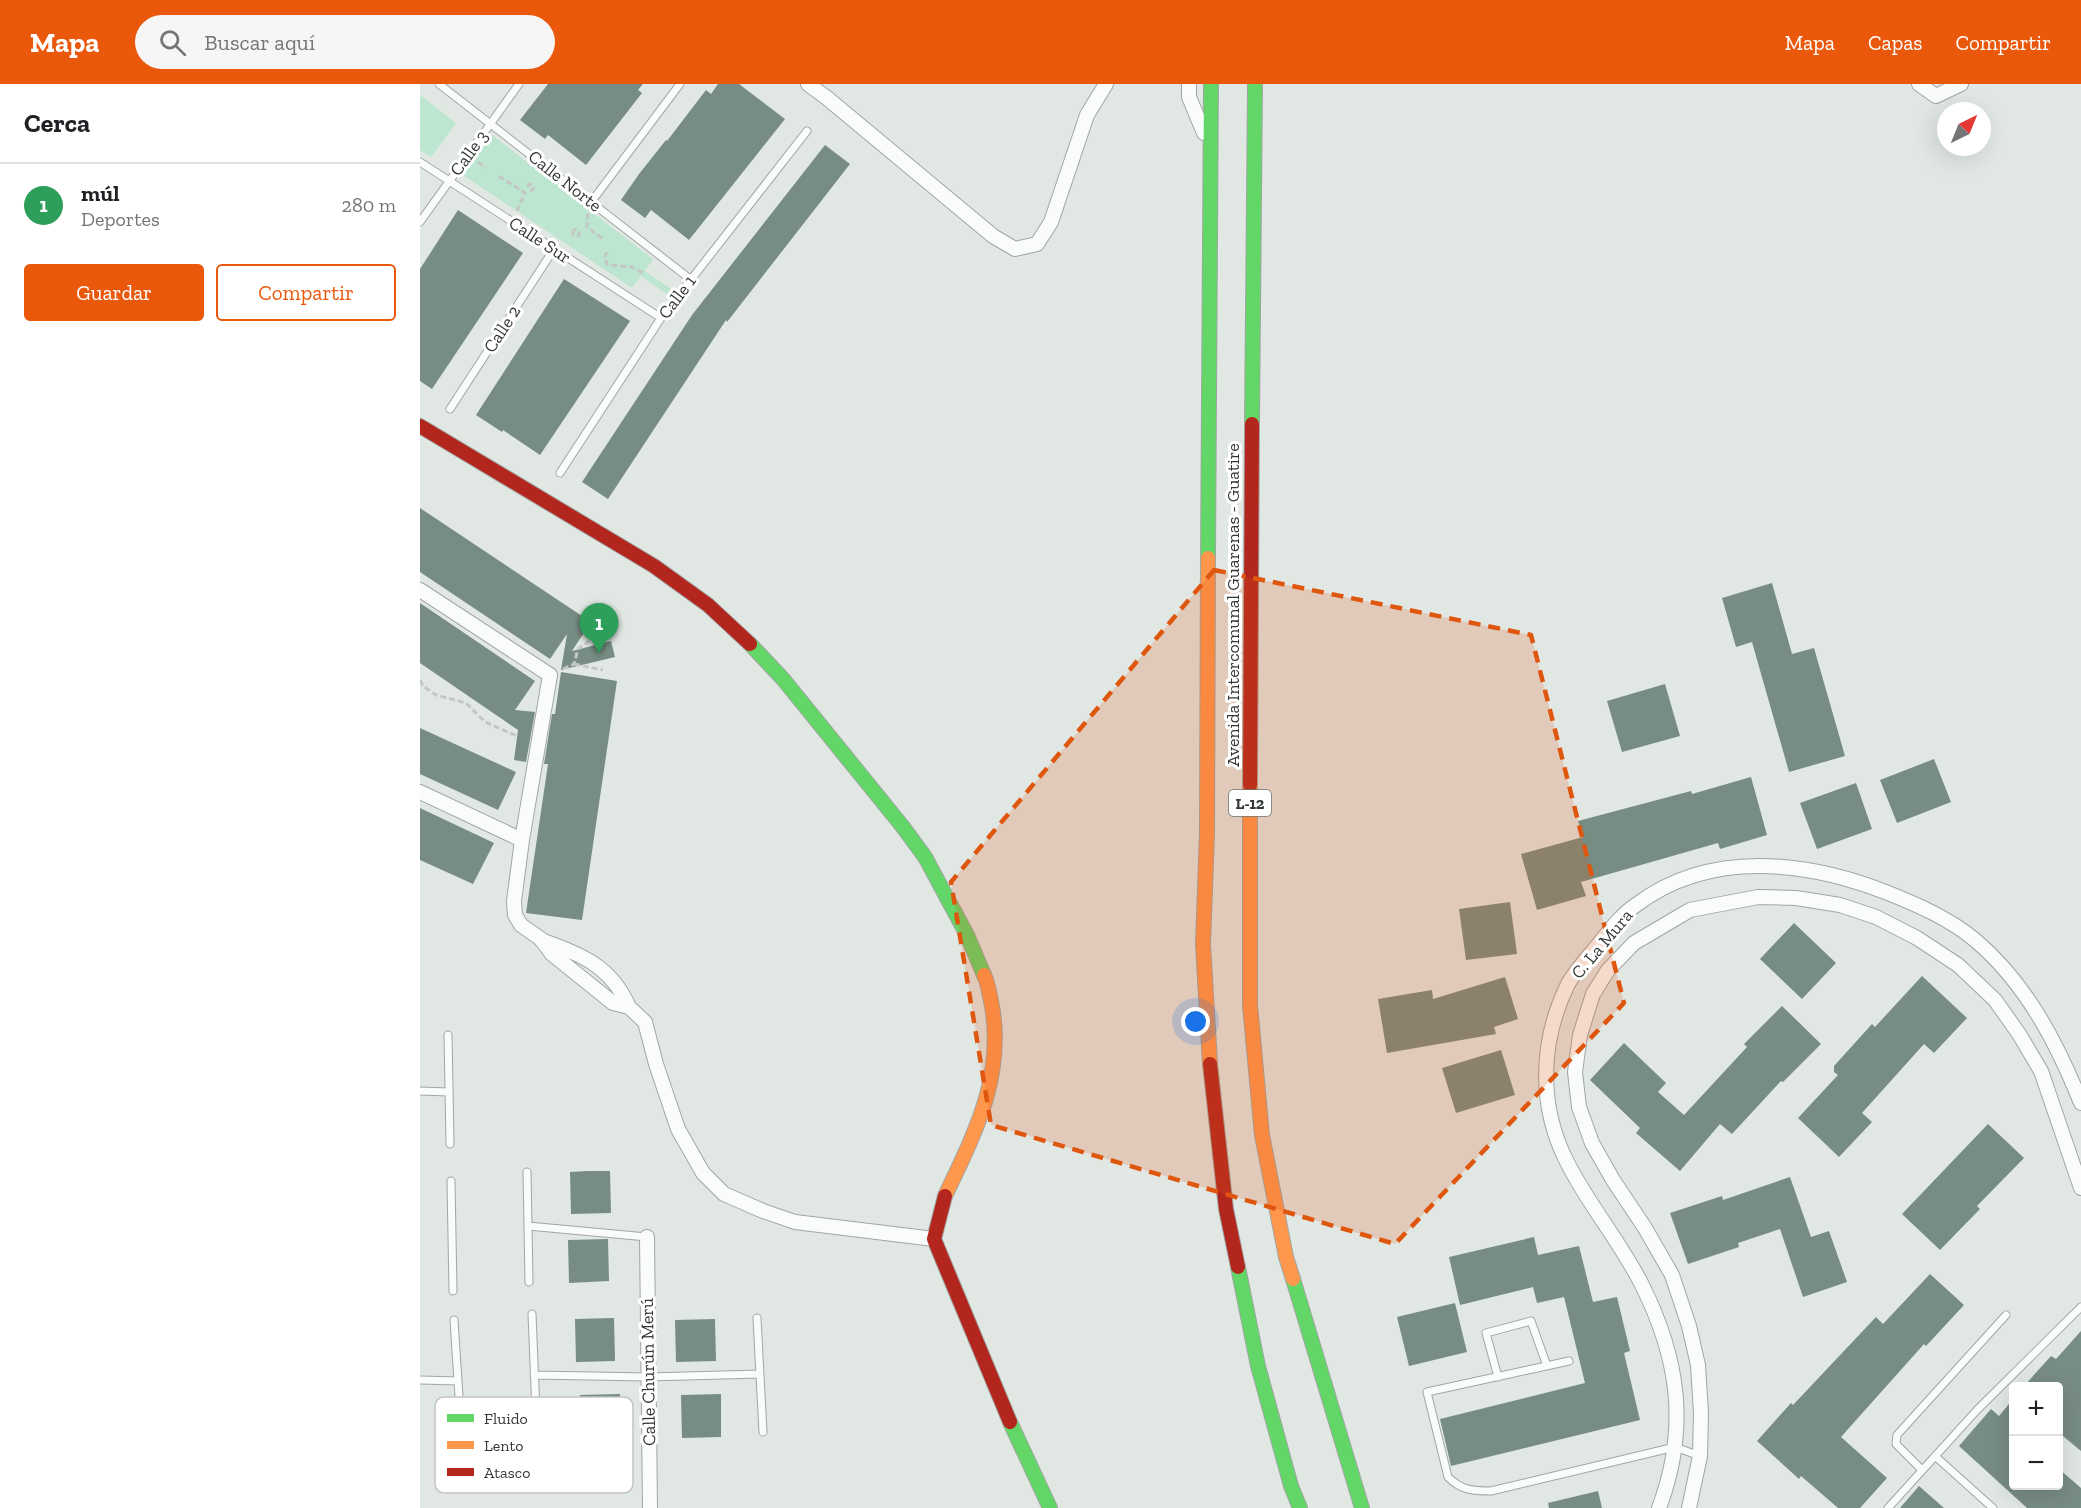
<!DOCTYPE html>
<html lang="es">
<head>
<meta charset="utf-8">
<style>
	body { margin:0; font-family:"Zilla Slab",serif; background:#f6f6f6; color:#202124 }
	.controls { position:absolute; right:18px; bottom:18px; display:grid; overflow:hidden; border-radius:6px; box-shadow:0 6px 24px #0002 }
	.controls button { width:54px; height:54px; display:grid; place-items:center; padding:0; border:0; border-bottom:2px solid #e0e0e0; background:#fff; color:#202124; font:30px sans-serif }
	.compass { position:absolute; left:1517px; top:18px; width:54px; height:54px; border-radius:50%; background:#fff; box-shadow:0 6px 24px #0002; rotate:43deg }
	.you { position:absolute; left:776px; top:938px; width:21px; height:21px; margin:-15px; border:4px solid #fff; border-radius:50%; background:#1a73e8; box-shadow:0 0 0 9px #1a73e833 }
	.badge { display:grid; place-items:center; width:39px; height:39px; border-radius:50%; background:#ea580c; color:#fff; font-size:20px; font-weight:700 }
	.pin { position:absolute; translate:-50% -50px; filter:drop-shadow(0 2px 3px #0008) }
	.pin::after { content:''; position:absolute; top:32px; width:21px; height:18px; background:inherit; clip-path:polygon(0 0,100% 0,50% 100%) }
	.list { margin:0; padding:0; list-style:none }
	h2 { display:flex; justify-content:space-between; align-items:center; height:78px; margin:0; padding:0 24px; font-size:26px }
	h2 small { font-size:20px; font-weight:400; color:#757577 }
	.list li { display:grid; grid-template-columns:39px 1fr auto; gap:18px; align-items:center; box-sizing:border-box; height:84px; padding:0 24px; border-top:2px solid #e0e0e0 }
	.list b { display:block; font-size:22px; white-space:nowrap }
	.list p { margin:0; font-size:20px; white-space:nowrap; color:#757577 }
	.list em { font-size:20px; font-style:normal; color:#757577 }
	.actions { display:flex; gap:12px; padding:18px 24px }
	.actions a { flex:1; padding:14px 0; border:2px solid #ea580c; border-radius:6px; text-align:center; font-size:21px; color:#ea580c }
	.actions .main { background:#ea580c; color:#fff }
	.icon { flex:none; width:33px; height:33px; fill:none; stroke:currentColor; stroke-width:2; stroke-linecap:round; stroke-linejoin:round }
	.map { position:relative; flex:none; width:1661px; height:1424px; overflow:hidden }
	header { display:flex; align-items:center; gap:36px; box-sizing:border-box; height:84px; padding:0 30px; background:#ea580c; color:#fff }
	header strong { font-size:28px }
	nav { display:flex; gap:33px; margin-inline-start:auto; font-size:21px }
	.search { width:420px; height:54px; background:#f6f6f6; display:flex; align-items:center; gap:15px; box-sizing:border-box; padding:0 21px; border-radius:33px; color:#757577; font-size:22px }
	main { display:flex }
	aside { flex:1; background:#fff }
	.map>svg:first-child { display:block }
	.green { fill:#bce6cf }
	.building { fill:#778c83 }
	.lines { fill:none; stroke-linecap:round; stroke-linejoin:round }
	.lane-casing { stroke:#a1a6a3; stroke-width:9 }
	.street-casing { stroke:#a1a6a3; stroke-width:16 }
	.fast-casing { stroke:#a1a6a3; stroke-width:16 }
	.slow-casing { stroke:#a1a6a3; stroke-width:16 }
	.jam-casing { stroke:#a1a6a3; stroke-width:16 }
	.path { stroke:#c4c7c5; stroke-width:3; stroke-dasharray:6 3; stroke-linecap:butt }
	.lane { stroke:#fafcfb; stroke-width:7 }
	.street { stroke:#fafcfb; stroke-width:14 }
	.fast { stroke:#63d668; stroke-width:14 }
	.slow { stroke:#ff974d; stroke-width:14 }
	.jam { stroke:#b3261e; stroke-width:14 }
	.marked { fill:#df570e; fill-opacity:0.2; stroke:#df570e; stroke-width:4.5; stroke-dasharray:12 8; stroke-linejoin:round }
	.labels { text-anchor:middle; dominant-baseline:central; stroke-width:6; stroke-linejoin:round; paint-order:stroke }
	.shield { fill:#fff; stroke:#707472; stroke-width:1.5 }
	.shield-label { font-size:16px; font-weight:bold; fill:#333835 }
	.street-label { font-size:18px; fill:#333835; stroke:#fff }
	.key { fill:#fff; stroke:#c2c3c2; stroke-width:1.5 }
	.key-label { font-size:16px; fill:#333835 }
</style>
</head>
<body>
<header>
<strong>Mapa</strong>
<div class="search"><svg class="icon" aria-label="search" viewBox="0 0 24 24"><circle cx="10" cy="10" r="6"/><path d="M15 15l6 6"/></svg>Buscar aquí</div>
<nav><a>Mapa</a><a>Capas</a><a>Compartir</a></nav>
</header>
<main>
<aside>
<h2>Cerca<small></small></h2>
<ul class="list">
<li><span class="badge" style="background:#2e9e5b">1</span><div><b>múl</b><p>Deportes</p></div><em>280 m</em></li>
</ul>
<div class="actions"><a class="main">Guardar</a><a>Compartir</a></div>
</aside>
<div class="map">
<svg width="1661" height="1424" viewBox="0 0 1661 1424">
	<rect width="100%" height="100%" fill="#e1e8e4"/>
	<path class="green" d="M0,11L36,39L11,73L0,66Z
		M72,51L233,175L225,187L251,205L247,210L221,192L212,204L43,91Z"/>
	<path class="building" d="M128,0H223L218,6L222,9L166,81L128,51L125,55L100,36Z
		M298,0H319L365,35L269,156L231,126L225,134L201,116L219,90L246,56L247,57L286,6L291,10Z
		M405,61L430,80L307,238L306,236L188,415L162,398L272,231Z
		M38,126L103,169L12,305L0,297V185Z
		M144,195L210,237L120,371L83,346L82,348L56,331Z
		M0,424L171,538L152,567L191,557L195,573L141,586L147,550L130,575L0,488Z
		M1352,499L1372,570L1394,564L1425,672L1369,688L1332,558L1316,563L1302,514Z
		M0,519L115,597L95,626L115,628L106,678L94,676L98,646L0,579Z
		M141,588L197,597L162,836L106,829L128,680H124L132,630H135Z
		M1245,600L1260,652L1202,668L1187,617Z
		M0,644L96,688L78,726L0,690Z
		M1514,675L1531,718L1477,739L1460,696Z
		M1331,693L1347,751L1300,765L1298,759L1161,798L1166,812L1117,826L1101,770L1163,753L1158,737L1271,707L1272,710Z
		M1436,699L1452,745L1397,765L1380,719Z
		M0,724L74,759L53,800L0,776Z
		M1090,818L1097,870L1046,876L1039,825Z
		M1374,839L1416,879L1382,915L1340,875Z
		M1502,892L1547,934L1514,969L1504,960L1442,1029L1452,1038L1419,1073L1378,1034L1418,991L1414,988V982L1452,940L1455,943Z
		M1085,893L1098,935L1074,943L1076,950L967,969L958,915L1012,906L1013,915Z
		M1362,922L1401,960L1363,998L1361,997L1312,1050L1300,1040L1260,1087L1216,1049L1220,1044L1170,996L1204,959L1246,999L1238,1008L1264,1031L1327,963L1324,960Z
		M1081,966L1095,1011L1036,1029L1022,984Z
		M1568,1040L1604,1074L1557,1122L1560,1125L1520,1166L1482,1130Z
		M167,1087H190L191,1129L151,1130L150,1088Z
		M1370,1093L1391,1153L1409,1147L1427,1198L1383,1213L1360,1145L1318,1159L1319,1163L1268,1180L1250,1129L1302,1112L1303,1116Z
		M1114,1153L1118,1171L1159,1162L1173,1218L1197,1213L1210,1267L1204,1269L1220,1336L1031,1382L1020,1335L1165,1299L1144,1213L1117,1219L1113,1203L1040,1221L1029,1173Z
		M188,1155L189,1197L149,1199L148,1156Z
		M1510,1190L1544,1221L1506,1262L1504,1260L1421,1353L1467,1394L1440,1424H1418L1381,1392L1379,1395L1337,1357L1371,1319L1373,1321L1456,1233L1463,1240Z
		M1035,1219L1047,1268L989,1282L977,1233Z
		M194,1234L195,1277L156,1278L155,1235Z
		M295,1235L296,1277L256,1278L255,1236Z
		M1661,1247V1367L1638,1348V1302H1604L1631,1272L1636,1275Z
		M200,1310L201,1352L161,1353L160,1311Z
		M301,1310V1353L262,1354L261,1311Z
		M1593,1315V1405L1597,1401H1638V1384L1661,1404V1424H1607L1539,1362L1571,1325L1579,1332Z
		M1499,1402L1524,1424H1480Z
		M1178,1407L1182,1424H1129L1128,1419Z"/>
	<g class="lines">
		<defs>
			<path id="lane" d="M19,0L270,195
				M0,78L241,234
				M172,117L260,0
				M0,138L99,0
				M30,325L134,165
				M140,389L241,234L387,47
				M28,951L30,1060
				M0,1007L29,1008
				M107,1088L109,1198
				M31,1097L33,1207
				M108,1142L227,1153
				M112,1230L117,1353
				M337,1234L343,1348
				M34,1236L42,1359
				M1149,1277L1007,1308L1028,1393C1041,1406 1052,1407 1071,1407L1255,1363L1280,1372
				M114,1291L228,1293L340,1290
				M1078,1293L1066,1249L1111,1237L1127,1282
				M0,1296L38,1297
				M1515,1372L1573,1424
				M1502,1386L1476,1360L1477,1351L1586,1231
				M1468,1424L1557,1326L1661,1223"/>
			<path id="street" d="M388,0L407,14L573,152L595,165L617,160L631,138L667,31L686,0
				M769,0V13L784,49
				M1499,0L1516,12L1541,0
				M0,506L130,591L102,756L94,817L95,831L101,841L121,855L132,870L193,919L209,923L225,938L236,980L258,1045L283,1089L304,1110L343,1127L375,1138L514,1155
				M0,708L102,756
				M121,856C161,870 191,882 209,923
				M227,1153L230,1424
				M1239,1424C1269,1344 1259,1274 1221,1199C1199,1156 1168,1120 1147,1078C1118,1021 1120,957 1148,900C1156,886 1168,873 1178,861C1189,847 1201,831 1216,821C1290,765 1387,777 1468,809C1498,821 1530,835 1555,856C1606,899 1637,959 1661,1019
				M1269,1424L1280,1372L1281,1329L1278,1281L1269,1242L1252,1191L1225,1144L1193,1096L1172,1059L1159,1023L1155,988L1160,951L1173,910L1188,886L1214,859L1270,826L1338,813L1376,814L1420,821L1456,833L1497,854L1538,881L1575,916L1599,950L1621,987L1661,1104"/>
			<path id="fast" d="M832,340L835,0
				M788,474L791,0
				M330,560L363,595L483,743L505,773L547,851L564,891
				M818,1183L838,1282L871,1402L880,1424
				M873,1195L942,1424
				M590,1338L630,1424"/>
			<path id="slow" d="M788,474L787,749L783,860L790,980
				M830,701V921L842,1051L866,1173L873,1195
				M525,1112C555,1049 586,990 571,917C569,908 568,899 564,891"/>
			<path id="jam" d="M0,342L234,482L288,521L330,560
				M830,701L832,340
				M790,980L806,1125L818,1183
				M525,1112L514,1155L590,1338"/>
		</defs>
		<use href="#lane" class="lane-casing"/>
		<use href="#street" class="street-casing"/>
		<use href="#fast" class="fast-casing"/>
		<use href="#slow" class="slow-casing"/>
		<use href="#jam" class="jam-casing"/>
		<path class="path" d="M58,78L66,84
			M79,92L105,109L97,127
			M108 103a3 3 0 1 1 6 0a3 3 0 1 1-6 0Z
			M168,129L167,143L183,155
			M152.5 149a3.5 3.5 0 1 1 7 0a3.5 3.5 0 1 1-7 0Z
			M187,168L184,174L188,181L212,183L223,189
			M154,580L183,586
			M143,585L154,580L158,565L172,555L174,551L178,552L177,557L172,555
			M0,596L3,602L16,611L46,619L65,638L97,652"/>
		<use href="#lane" class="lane"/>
		<use href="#street" class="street"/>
		<use href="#fast" class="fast"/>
		<use href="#slow" class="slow"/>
		<use href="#jam" class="jam"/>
	</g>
	<path class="marked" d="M794,486L1111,551L1204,919L975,1160L571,1041L531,798Z"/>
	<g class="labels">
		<rect class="shield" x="809" y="706" width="42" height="26" rx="4.5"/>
		<g class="shield-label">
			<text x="830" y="719">L-12</text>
		</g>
		<g class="street-label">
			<text transform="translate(49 69) rotate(-54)">Calle 3</text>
			<text transform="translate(145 97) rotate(38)">Calle Norte</text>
			<text transform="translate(120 156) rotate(33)">Calle Sur</text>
			<text transform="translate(257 213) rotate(-53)">Calle 1</text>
			<text transform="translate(82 245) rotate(-57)">Calle 2</text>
			<text transform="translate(813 521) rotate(-90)">Avenida Intercomunal Guarenas - Guatire</text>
			<text transform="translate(1182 860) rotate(-50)">C. La Mura</text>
			<text transform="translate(228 1288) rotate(-91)">Calle Churún Merú</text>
		</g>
	</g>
	<rect x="15" y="1313" width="198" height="96" rx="9" class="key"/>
	<rect x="27" y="1330" width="27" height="8" fill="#63d668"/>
	<rect x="27" y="1357" width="27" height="8" fill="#ff974d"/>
	<rect x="27" y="1384" width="27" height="8" fill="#b3261e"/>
	<g class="key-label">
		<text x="64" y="1340">Fluido</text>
		<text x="64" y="1367">Lento</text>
		<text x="64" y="1394">Atasco</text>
	</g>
</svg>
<div class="controls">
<button>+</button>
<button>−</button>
</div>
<svg class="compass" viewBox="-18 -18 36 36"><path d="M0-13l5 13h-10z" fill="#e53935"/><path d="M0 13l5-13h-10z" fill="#757577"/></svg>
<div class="you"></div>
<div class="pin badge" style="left:179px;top:569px;background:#2e9e5b">1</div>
</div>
</main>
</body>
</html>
